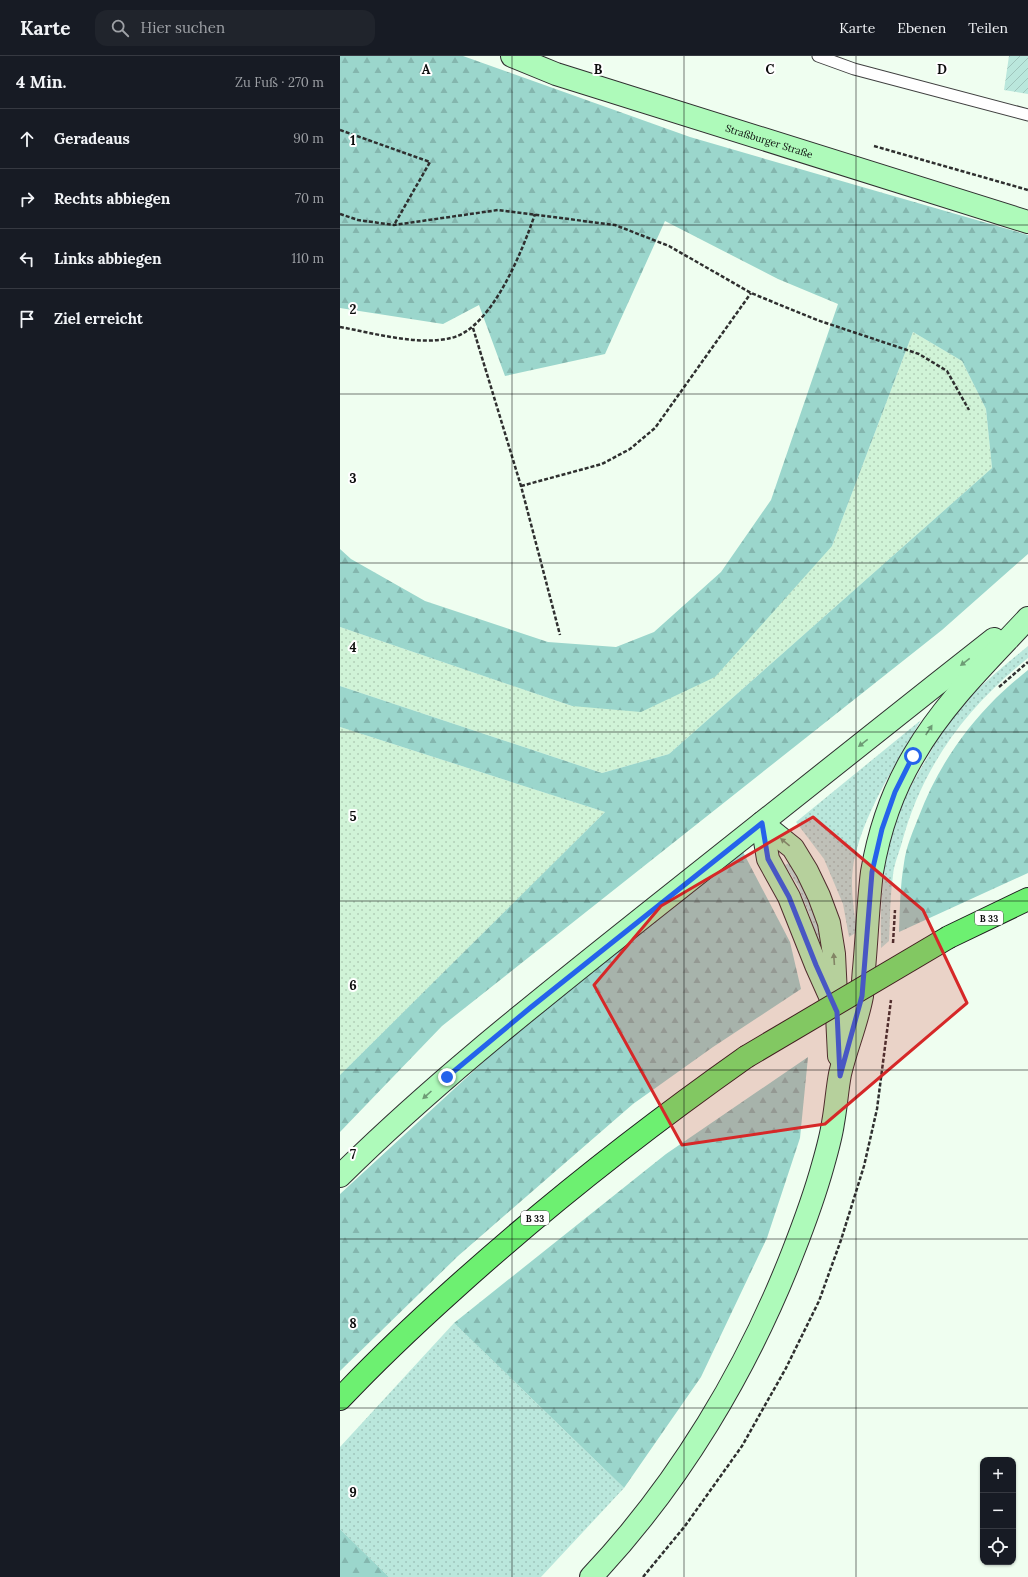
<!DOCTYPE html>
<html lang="de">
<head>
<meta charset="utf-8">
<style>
	body { margin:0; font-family:Lora,serif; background:#20242c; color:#f1f3f6 }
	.controls { position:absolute; right:12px; bottom:12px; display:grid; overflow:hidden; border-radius:8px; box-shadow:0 1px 3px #0004 }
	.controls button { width:36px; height:36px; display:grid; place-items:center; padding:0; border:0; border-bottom:1px solid #363941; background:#171b24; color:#f1f3f6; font:20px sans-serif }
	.stop { position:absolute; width:12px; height:12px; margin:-9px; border:3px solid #2563eb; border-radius:50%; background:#fff }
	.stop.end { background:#2563eb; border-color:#fff; box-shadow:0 1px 4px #0008 }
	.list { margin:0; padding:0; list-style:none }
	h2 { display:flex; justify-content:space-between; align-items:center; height:52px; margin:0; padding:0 16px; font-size:17px }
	h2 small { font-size:13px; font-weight:400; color:#9ea1a6 }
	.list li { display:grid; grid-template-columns:26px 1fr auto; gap:12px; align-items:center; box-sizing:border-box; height:60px; padding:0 16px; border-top:1px solid #363941 }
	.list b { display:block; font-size:15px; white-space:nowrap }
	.list em { font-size:13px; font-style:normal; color:#9ea1a6 }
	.icon { flex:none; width:22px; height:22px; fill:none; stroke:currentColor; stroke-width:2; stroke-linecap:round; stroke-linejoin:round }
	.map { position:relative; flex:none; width:688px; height:1521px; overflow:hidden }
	header { display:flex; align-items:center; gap:24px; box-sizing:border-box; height:56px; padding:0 20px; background:#171b24; border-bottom:1px solid #363941 }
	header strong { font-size:19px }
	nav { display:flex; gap:22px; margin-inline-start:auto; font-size:14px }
	.search { width:280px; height:36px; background:#20242c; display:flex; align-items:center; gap:10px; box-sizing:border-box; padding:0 14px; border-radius:12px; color:#9ea1a6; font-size:15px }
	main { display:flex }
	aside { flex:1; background:#171b24 }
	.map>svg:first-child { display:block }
	.farmland { fill:url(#farmland-dots) }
	.grass { fill:url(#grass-dots) }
	.forest { fill:url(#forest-firs) }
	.garden { fill:url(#garden-furrows) }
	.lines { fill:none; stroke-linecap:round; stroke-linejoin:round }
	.lane-casing { stroke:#404040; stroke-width:13 }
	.secondary-casing { stroke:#2f2f2f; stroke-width:24 }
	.primary-casing { stroke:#1e1e1e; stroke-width:24 }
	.path { stroke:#2f2f2f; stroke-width:2.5; stroke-dasharray:4 2; stroke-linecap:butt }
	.lane { stroke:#fff; stroke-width:11 }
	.secondary { stroke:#aefaba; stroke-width:22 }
	.primary { stroke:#6df071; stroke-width:22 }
	.primary-bridge-casing { stroke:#1e1e1e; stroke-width:24; stroke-linecap:butt }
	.primary-bridge { stroke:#6df071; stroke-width:22 }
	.oneway { fill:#6e9b75 }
	.route { stroke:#2563eb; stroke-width:5 }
	.marked { fill:#d62828; fill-opacity:0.2; stroke:#d62828; stroke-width:3; stroke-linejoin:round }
	.grid { fill:none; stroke:#0d0d0d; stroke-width:1; stroke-opacity:0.55 }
	.labels { text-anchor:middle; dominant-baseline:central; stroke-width:4; stroke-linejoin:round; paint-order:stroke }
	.shield { fill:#fff; stroke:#565656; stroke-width:1 }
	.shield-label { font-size:9px; font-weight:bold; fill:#0d0d0d }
	.street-label { font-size:10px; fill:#0d0d0d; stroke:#fff }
	.grid-label { font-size:13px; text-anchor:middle; font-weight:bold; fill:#0d0d0d; stroke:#fff; stroke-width:4; stroke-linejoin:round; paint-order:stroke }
</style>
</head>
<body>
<header>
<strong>Karte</strong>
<div class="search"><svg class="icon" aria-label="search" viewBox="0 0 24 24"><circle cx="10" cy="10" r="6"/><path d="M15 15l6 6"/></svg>Hier suchen</div>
<nav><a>Karte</a><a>Ebenen</a><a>Teilen</a></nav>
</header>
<main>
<aside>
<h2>4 Min.<small>Zu Fuß · 270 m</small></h2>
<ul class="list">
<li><svg class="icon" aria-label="ahead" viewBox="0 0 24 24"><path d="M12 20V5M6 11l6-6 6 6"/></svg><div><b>Geradeaus</b></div><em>90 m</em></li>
<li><svg class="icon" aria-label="right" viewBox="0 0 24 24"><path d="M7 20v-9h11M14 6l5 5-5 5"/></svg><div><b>Rechts abbiegen</b></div><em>70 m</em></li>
<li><svg class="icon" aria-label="left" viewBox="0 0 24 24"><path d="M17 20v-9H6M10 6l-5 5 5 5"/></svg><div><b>Links abbiegen</b></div><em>110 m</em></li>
<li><svg class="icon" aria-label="arrive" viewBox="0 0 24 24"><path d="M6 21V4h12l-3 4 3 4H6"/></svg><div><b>Ziel erreicht</b></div></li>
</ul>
</aside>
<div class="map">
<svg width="688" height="1521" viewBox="0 0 688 1521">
	<defs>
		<pattern id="farmland-dots" width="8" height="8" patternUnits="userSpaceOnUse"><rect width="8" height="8" fill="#d0f3d7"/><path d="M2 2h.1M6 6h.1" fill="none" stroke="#b1cfb7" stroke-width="1.8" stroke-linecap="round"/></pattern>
		<pattern id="grass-dots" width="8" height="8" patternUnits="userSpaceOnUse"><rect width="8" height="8" fill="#bae7dc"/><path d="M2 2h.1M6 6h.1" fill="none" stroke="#9fc5bc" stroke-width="1.8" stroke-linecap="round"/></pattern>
		<pattern id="forest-firs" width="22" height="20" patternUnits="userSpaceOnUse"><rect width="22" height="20" fill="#9bd6cc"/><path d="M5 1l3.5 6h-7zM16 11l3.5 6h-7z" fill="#84b6ae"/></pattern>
		<pattern id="garden-furrows" width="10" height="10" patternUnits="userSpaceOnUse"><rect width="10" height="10" fill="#bae7dc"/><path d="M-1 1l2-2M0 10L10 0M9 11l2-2" fill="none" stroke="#9fc5bc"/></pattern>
	</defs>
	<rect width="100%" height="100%" fill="#effef0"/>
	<path class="farmland" d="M573,276L622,305L646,353L652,412L329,698L262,717L0,630V571L232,650L492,490Z
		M0,671L265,756L0,1019Z"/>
	<path class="grass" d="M688,590V602C626,652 583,709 562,786C559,797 554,808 553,819C550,841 550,863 549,885L541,892C540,844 543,795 561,751C569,732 580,714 590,697C598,682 607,666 618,653C639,630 664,610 688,590Z
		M581,664C556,709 521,760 513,811C510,833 514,855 517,876L509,881L503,848L484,803L456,766Z
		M451,806L464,827L488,891L481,895L470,860L458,830L445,809Z
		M114,1267L284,1432L201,1521H49L0,1473V1391Z"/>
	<path class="forest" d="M0,0H123L350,81L688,179V498L602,574L102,970L0,1076V1019L265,756L0,671V630L262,717L329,698L652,412L646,353L622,305L573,276L492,490L375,621L301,656L232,650L0,571V493L11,503L85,545L208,586L276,591L314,576L381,516L431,444L498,248L438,223L325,165L265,298L165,320L139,249L103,268L0,252Z
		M688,614V817L559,876C560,853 560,830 564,807C566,791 573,775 579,760C596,715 622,676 656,642C666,632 677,623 688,614Z
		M402,794L450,886L461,933L373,991L293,1048L118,1200L0,1315V1138L175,977Z
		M468,1001L460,1082L427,1182L361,1321L284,1432L114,1267L326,1098Z
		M0,1473L49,1521H0Z"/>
	<path class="garden" d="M669,0H688V38L664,34Z"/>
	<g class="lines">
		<defs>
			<path id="lane" d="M478,0L514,13L688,59"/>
			<g id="secondary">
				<path id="s1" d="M172,0L216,18L688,166"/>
				<path d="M422,767L453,792L467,815L479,840L489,867L494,898L499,1000"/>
				<path d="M422,767L428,803L449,841L476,909L493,947"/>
				<path d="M0,1120C96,1025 202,942 307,858C423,766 538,674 654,583"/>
				<path d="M251,1521C339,1428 407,1314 453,1196C464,1168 475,1138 483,1109C487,1095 491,1081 493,1067C496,1051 497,1034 500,1018C506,992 517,967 522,940C523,931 523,922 524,913C527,881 528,848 532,816C539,775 553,734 574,699C604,647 648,605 688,562"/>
			</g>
			<path id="primary" d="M609,881L688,843
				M0,1343C36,1305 74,1269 113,1234C206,1150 304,1073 406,1001"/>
		</defs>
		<use href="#lane" class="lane-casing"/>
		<use href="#secondary" class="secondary-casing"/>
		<use href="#primary" class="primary-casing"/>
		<path class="path" d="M0,74L90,106L54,169
			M534,90L688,134
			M0,158L18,164L54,169L158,154L275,169L329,190L411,237L477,264L579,298L607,315L629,354
			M0,271C33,277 78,290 111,282C152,273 183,193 195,158
			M133,272L181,430L220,579
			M181,430L262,408L290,393L315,372L411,237
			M659,631L688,606
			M553,887L555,854
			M303,1521L345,1470L402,1390L446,1312L479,1245L501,1184L524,1110L537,1053L551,944"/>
		<use href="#lane" class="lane"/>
		<use href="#secondary" class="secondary"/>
		<use href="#primary" class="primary"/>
		<defs>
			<path id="primary-bridge" d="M406,1001L609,881"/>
		</defs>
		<use href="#primary-bridge" class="primary-bridge-casing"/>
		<use href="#primary-bridge" class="primary-bridge"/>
	</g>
	<defs><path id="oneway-solid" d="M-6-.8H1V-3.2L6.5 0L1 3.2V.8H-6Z"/></defs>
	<g class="oneway">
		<use href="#oneway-solid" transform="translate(625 606) rotate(142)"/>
		<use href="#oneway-solid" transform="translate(589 674) rotate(-57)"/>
		<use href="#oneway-solid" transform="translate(523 687) rotate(142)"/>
		<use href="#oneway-solid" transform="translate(445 786) rotate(-141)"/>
		<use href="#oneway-solid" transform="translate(494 903) rotate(-94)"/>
		<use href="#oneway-solid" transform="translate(87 1039) rotate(138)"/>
	</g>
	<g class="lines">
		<path class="route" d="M107,1021L190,952L422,767L428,803L449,841L476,909L497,956L500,1020L522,940L532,816L542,773L555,736L573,700"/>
	</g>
	<path class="marked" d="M473,761L583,854L627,947L485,1068L342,1089L254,929L321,850Z"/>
	<path class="grid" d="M172,0V1521M344,0V1521M516,0V1521M0,169H688M0,338H688M0,507H688M0,676H688M0,845H688M0,1014H688M0,1183H688M0,1352H688"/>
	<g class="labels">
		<g class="shield">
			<rect x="635" y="855" width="28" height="14" rx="3"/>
			<rect x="181" y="1155" width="28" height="14" rx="3"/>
		</g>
		<g class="shield-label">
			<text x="649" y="862">B 33</text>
			<text x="195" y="1162">B 33</text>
		</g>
		<g class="street-label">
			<text stroke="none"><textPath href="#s1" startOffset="271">Straßburger Straße</textPath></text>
		</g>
	</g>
	<g class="grid-label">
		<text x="86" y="18">A</text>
		<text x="258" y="18">B</text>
		<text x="430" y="18">C</text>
		<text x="602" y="18">D</text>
		<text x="13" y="89">1</text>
		<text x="13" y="258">2</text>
		<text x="13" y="427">3</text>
		<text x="13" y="596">4</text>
		<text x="13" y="765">5</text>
		<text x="13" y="934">6</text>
		<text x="13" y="1103">7</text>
		<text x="13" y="1272">8</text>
		<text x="13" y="1441">9</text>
	</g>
</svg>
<div class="controls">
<button>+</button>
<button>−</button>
<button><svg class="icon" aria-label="locate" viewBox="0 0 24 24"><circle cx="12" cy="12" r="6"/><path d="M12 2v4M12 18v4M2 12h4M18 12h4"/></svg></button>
</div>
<div class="stop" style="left:573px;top:700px"></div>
<div class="stop end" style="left:107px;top:1021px"></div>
</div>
</main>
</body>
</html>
